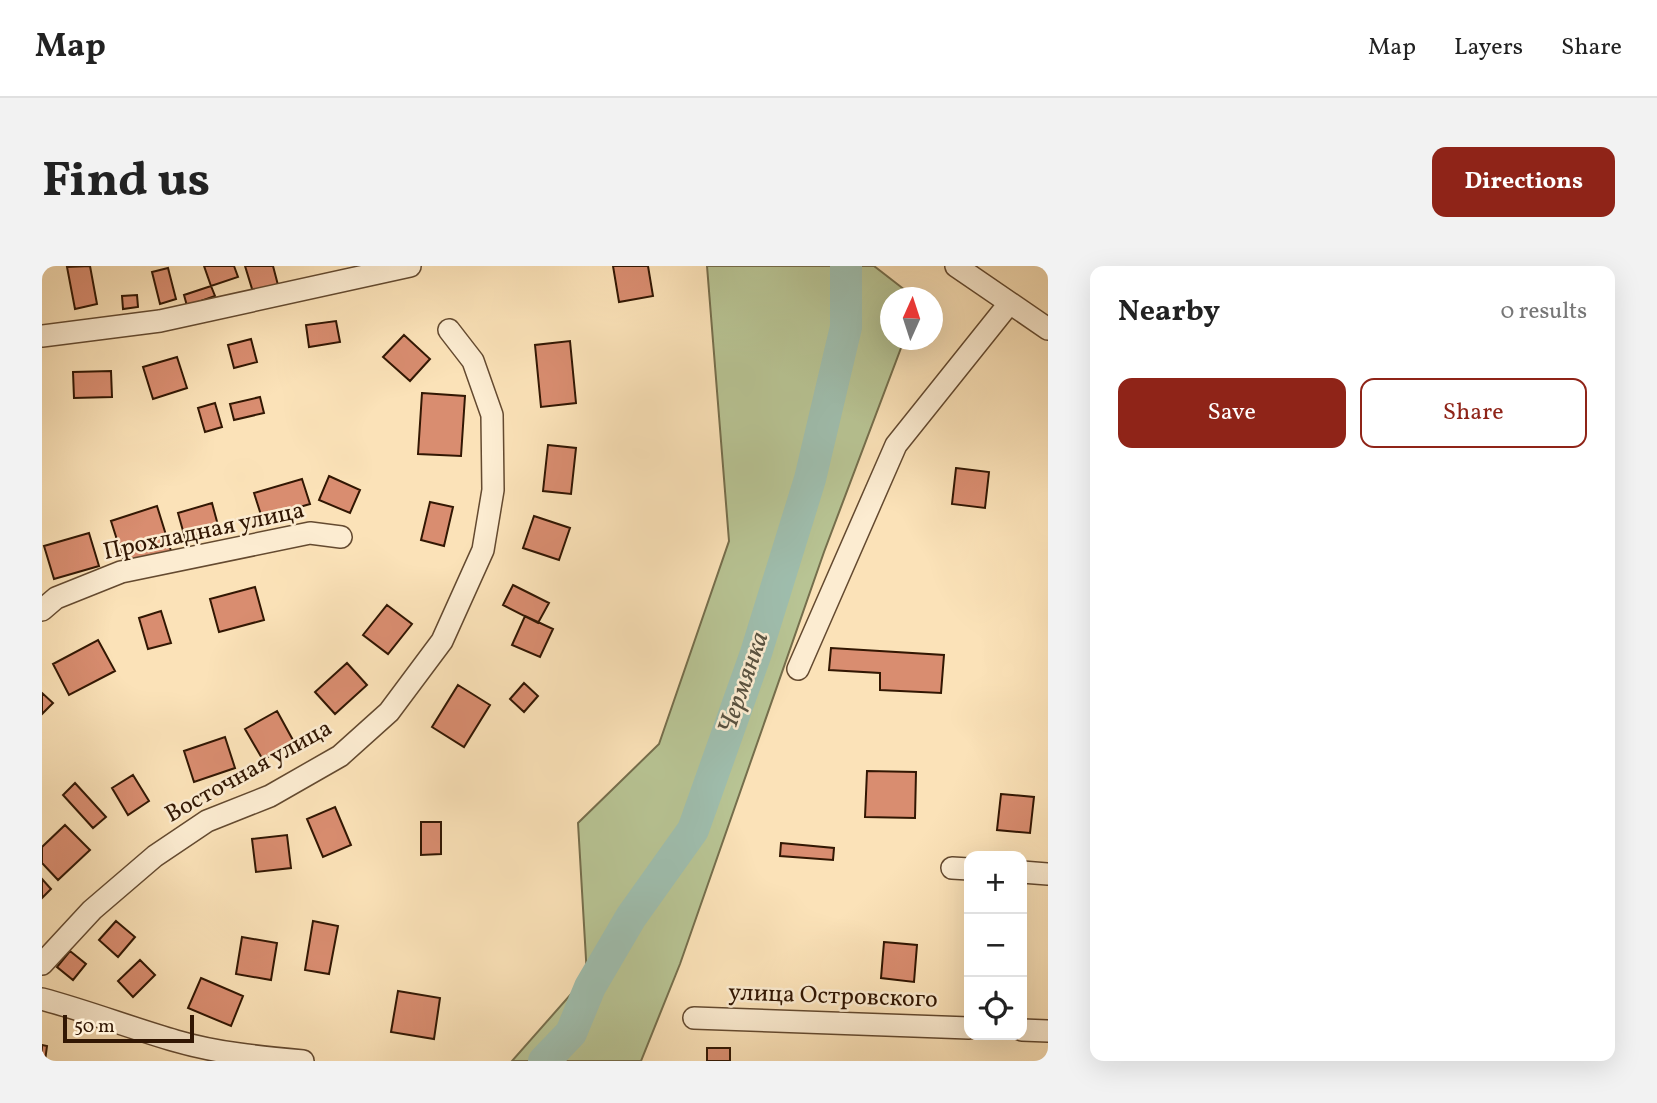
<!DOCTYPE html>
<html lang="en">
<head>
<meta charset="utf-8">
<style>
	body { margin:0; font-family:Vollkorn,serif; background:#f2f2f2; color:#222 }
	.controls { position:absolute; right:21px; bottom:21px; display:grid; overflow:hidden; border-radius:14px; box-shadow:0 7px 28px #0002 }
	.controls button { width:63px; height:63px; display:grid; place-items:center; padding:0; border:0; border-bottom:2px solid #e0e0e0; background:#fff; color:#222; font:35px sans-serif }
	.compass { position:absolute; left:838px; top:21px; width:63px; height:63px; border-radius:50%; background:#fff; box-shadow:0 7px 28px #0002; rotate:3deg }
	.scale { position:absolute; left:21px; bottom:18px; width:131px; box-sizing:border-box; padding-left:7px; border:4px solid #321703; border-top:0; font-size:19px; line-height:24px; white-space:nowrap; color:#321703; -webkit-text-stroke:5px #fcecd1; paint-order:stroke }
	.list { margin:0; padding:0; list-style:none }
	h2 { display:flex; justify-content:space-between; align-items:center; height:91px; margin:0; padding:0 28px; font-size:30px }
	h2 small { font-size:23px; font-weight:400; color:#767676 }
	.actions { display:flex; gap:14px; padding:21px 28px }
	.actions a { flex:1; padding:16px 0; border:2px solid #8f2418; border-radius:14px; text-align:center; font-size:24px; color:#8f2418 }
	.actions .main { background:#8f2418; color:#fff }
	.icon { flex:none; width:38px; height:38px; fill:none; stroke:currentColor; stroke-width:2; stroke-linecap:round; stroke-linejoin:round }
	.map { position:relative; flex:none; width:1006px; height:795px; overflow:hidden; border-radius:14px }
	header { display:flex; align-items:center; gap:42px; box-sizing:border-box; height:98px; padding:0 35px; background:#fff; border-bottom:2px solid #e0e0e0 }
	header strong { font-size:33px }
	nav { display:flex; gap:38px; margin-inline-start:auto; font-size:24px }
	.intro { display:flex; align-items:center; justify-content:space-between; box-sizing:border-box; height:168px; padding:0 42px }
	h1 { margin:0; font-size:49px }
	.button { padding:18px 32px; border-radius:14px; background:#8f2418; color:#fff; font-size:24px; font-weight:700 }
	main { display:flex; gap:42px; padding:0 42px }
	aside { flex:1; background:#fff; border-radius:14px; box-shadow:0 7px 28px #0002 }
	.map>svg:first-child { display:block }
	.green { fill:#b8c494; stroke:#756e4c; stroke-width:2 }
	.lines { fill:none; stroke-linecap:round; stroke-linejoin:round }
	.river { stroke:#9fbeae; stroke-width:32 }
	.building { fill:#d98d70; stroke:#321703; stroke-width:2 }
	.minor-casing { stroke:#644a30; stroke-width:24 }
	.minor { stroke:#fcecd1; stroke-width:21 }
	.labels { text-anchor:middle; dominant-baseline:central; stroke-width:5; stroke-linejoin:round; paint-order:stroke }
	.street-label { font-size:24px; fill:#321703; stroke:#fcecd1 }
	.water-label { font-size:26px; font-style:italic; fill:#58513f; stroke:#fcecd1 }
</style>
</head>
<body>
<header>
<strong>Map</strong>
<nav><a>Map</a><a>Layers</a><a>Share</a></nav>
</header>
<div class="intro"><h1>Find us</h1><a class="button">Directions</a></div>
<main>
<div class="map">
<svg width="1006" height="795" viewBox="0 0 1006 795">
	<rect width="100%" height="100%" fill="#fbe2b8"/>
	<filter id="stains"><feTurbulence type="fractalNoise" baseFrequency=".00286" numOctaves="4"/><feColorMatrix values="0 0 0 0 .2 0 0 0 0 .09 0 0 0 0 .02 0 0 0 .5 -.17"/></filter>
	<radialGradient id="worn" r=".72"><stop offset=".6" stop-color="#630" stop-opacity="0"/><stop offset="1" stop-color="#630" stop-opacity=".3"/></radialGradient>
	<path class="green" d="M665,0H832L872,31L848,32V74H862L782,286L638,698L599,795H470L545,710L536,557L617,478L687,275Z"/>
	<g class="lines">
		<path class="river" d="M502,795L529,767L548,721L589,651L651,564L714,387L768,213L804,61V0"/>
	</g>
	<path class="building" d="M48,0L55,38L33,43L25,1Z
		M162,0H192L196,11L169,20Z
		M203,0H231L236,19L211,26Z
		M571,0H606L611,30L577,36Z
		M126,2L134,33L118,38L110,6Z
		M169,20L173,30L145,40L142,29Z
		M95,29L96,41L81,43L80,30Z
		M294,55L298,76L267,81L264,59Z
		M362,69L388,93L368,115L341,91Z
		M209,73L215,96L192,102L186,79Z
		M528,75L534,137L499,141L493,79Z
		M135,91L145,122L111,133L101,101Z
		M69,105L70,131L32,132L31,106Z
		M380,127L423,130L419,190L376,188Z
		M218,131L222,147L192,154L188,138Z
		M173,137L180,161L163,166L156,142Z
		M506,179L534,182L529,228L501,225Z
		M914,202L947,206L943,242L910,238Z
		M287,210L318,224L308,247L277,234Z
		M260,213L268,238L220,252L212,227Z
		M388,236L411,241L402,280L379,274Z
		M170,237L177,263L143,272L136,247Z
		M115,240L129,285L83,299L69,255Z
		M492,250L528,262L517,294L481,282Z
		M47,267L57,300L12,313L2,280Z
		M471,319L507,337L496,357L461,339Z
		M213,321L222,354L177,366L168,333Z
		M345,339L370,358L346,388L321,369Z
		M119,345L129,377L106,383L97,352Z
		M483,350L511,363L498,391L470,379Z
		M56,374L73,405L27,429L11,398Z
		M789,382L902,389L899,427L838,424V407L787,404Z
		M305,397L325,419L293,448L273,426Z
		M482,417L496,430L482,446L468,433Z
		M416,419L448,439L422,481L390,461Z
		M0,427L11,437L0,448Z
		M235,445L252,476L221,494L203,463Z
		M183,471L193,502L152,516L142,485Z
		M825,505L874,506L873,552L823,551Z
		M91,509L107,535L86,549L70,522Z
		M33,517L64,551L51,562L21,529Z
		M959,528L992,531L988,567L955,564Z
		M293,541L309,579L281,591L265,553Z
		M379,556H399V588L379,589Z
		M23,559L48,584L16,614L0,597V581Z
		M245,569L249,602L214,606L210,573Z
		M739,577L792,582L791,594L738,590Z
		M0,613L9,623L0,632Z
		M74,655L93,671L76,691L57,674Z
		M271,655L296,660L287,708L263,704Z
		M200,671L235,677L229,714L194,708Z
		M842,676L875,679L872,716L839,712Z
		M28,685L44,698L31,714L15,701Z
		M98,694L113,709L91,731L76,715Z
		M159,712L201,730L189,760L146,742Z
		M356,725L398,732L392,773L349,766Z
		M0,779L5,780L3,795H0Z
		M665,782H688V795H665Z"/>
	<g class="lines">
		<defs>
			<path id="minor" d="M914,0L1006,63
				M0,70L118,55L368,0
				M0,344L14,332L79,306L268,267L299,271
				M756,403L854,179L966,39
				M910,602L927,603
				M980,606L1006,608
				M0,698L50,644L113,590L165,555L228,530L298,490L347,446L400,375L441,284L451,224L450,149L431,95L407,64
				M0,733C45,745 89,762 134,775C175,787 218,791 261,795
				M652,752L927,762
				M980,764L1006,765"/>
		</defs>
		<use href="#minor" class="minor-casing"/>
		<use href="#minor" class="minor"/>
	</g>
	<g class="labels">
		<g class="street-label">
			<text transform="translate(162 266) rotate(-12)">Прохладная улица</text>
			<text transform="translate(207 506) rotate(-29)">Восточная улица</text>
			<text transform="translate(791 731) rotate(2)">улица Островского</text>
		</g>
		<g class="water-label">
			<text transform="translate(702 417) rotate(-71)">Чермянка</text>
		</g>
	</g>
	<rect width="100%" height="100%" filter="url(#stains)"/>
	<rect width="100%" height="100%" fill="url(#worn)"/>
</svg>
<div class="controls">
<button>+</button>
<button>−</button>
<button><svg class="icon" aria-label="locate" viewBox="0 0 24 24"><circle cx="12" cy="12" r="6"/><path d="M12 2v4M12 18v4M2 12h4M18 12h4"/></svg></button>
</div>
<svg class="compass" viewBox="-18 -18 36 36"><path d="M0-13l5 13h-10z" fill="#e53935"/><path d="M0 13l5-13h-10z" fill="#767676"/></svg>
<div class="scale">50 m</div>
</div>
<aside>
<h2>Nearby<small>0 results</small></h2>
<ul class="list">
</ul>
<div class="actions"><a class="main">Save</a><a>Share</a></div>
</aside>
</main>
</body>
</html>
